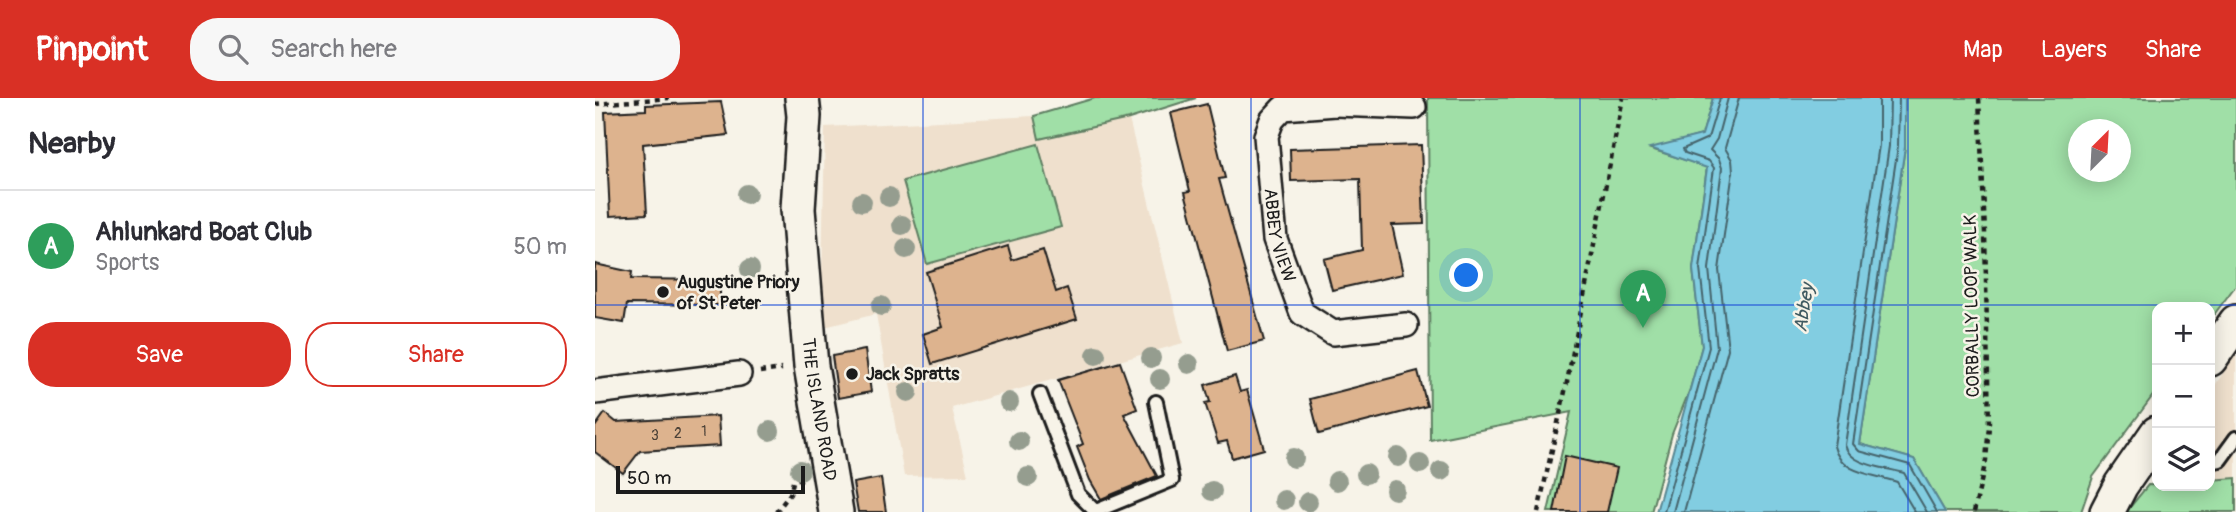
<!DOCTYPE html>
<html lang="en">
<head>
<meta charset="utf-8">
<style>
	body { margin:0; font-family:Pangolin,sans-serif; background:#f7f7f7; color:#2b2b33 }
	.controls { position:absolute; right:21px; bottom:21px; display:grid; overflow:hidden; border-radius:14px; box-shadow:0 4px 18px #0003 }
	.controls button { width:63px; height:63px; display:grid; place-items:center; padding:0; border:0; border-bottom:2px solid #e1e1e2; background:#fff; color:#2b2b33; font:35px sans-serif }
	.compass { position:absolute; left:1473px; top:21px; width:63px; height:63px; border-radius:50%; background:#fff; box-shadow:0 4px 18px #0003; rotate:24deg }
	.scale { position:absolute; left:21px; bottom:18px; width:189px; box-sizing:border-box; padding-left:7px; border:4px solid #1c1c1c; border-top:0; font-size:19px; line-height:24px; white-space:nowrap; color:#1c1c1c; -webkit-text-stroke:5px #f7f3e8; paint-order:stroke }
	.you { position:absolute; left:872px; top:178px; width:24px; height:24px; margin:-18px; border:5px solid #fff; border-radius:50%; background:#1a73e8; box-shadow:0 0 0 10px #1a73e833 }
	.badge { display:grid; place-items:center; width:46px; height:46px; border-radius:50%; background:#d93025; color:#fff; font-size:23px; font-weight:700 }
	.pin { position:absolute; translate:-50% -58px; filter:drop-shadow(0 2px 4px #0008) }
	.pin::after { content:''; position:absolute; top:37px; width:24px; height:21px; background:inherit; clip-path:polygon(0 0,100% 0,50% 100%) }
	.list { margin:0; padding:0; list-style:none }
	h2 { display:flex; justify-content:space-between; align-items:center; height:91px; margin:0; padding:0 28px; font-size:30px }
	h2 small { font-size:23px; font-weight:400; color:#7c7c81 }
	.list li { display:grid; grid-template-columns:46px 1fr auto; gap:21px; align-items:center; box-sizing:border-box; height:112px; padding:0 28px; border-top:2px solid #e1e1e2 }
	.list b { display:block; font-size:26px; white-space:nowrap }
	.list p { margin:0; font-size:23px; white-space:nowrap; color:#7c7c81 }
	.list em { font-size:23px; font-style:normal; color:#7c7c81 }
	.actions { display:flex; gap:14px; padding:21px 28px }
	.actions a { flex:1; padding:16px 0; border:2px solid #d93025; border-radius:28px; text-align:center; font-size:24px; color:#d93025 }
	.actions .main { background:#d93025; color:#fff }
	.icon { flex:none; width:38px; height:38px; fill:none; stroke:currentColor; stroke-width:2; stroke-linecap:round; stroke-linejoin:round }
	.map { position:relative; flex:none; width:1641px; height:414px; overflow:hidden }
	header { display:flex; align-items:center; gap:42px; box-sizing:border-box; height:98px; padding:0 35px; background:#d93025; color:#fff }
	header strong { font-size:33px }
	nav { display:flex; gap:38px; margin-inline-start:auto; font-size:24px }
	.search { width:490px; height:63px; background:#f7f7f7; display:flex; align-items:center; gap:18px; box-sizing:border-box; padding:0 24px; border-radius:28px; color:#7c7c81; font-size:26px }
	main { display:flex }
	aside { flex:1; background:#fff }
	.map>svg:first-child { display:block }
	.built { fill:#efe0cd }
	.green { fill:#a0dfa7; stroke:#5e7e62; stroke-width:2; fill-rule:evenodd }
	.water { fill:#82cde1; stroke:#598692; stroke-width:2 }
	.lines { fill:none; stroke-linecap:round; stroke-linejoin:round }
	.shore { stroke:#45636b; stroke-width:2 }
	.building { fill:#ddb38e; stroke:#1c1c1c; stroke-width:2 }
	.lane-casing { stroke:#1c1c1c; stroke-width:18 }
	.street-casing { stroke:#1c1c1c; stroke-width:28 }
	.secondary-casing { stroke:#1c1c1c; stroke-width:38 }
	.path { stroke:#1c1c1c; stroke-width:4.5; stroke-dasharray:5 5; stroke-linecap:butt }
	.lane { stroke:#f7f3e8; stroke-width:12 }
	.street { stroke:#f7f3e8; stroke-width:23 }
	.secondary { stroke:#f7f3e8; stroke-width:33 }
	.tree { fill:#959d8f }
	.grid { fill:none; stroke:#1d4ed8; stroke-width:2; stroke-opacity:0.55 }
	.poi-dot { fill:#1c1c1c; stroke:#f7f3e8; stroke-width:2.5 }
	.labels { text-anchor:middle; dominant-baseline:central; stroke-width:5; stroke-linejoin:round; paint-order:stroke }
	.number-label { font-size:14px; fill:#4c4238 }
	.street-label { font-size:18px; fill:#1c1c1c; stroke:#f7f3e8 }
	.poi-label { font-size:18px; font-weight:bold; fill:#1c1c1c; stroke:#f7f3e8; text-anchor:start }
	.water-label { font-size:19px; font-style:italic; fill:#405a61; stroke:#f7f3e8 }
</style>
</head>
<body>
<header>
<strong>Pinpoint</strong>
<div class="search"><svg class="icon" aria-label="search" viewBox="0 0 24 24"><circle cx="10" cy="10" r="6"/><path d="M15 15l6 6"/></svg>Search here</div>
<nav><a>Map</a><a>Layers</a><a>Share</a></nav>
</header>
<main>
<aside>
<h2>Nearby<small></small></h2>
<ul class="list">
<li><span class="badge" style="background:#2e9e5b">A</span><div><b>Ahlunkard Boat Club</b><p>Sports</p></div><em>50 m</em></li>
</ul>
<div class="actions"><a class="main">Save</a><a>Share</a></div>
</aside>
<div class="map">
<svg width="1641" height="414" viewBox="0 0 1641 414">
	<rect width="100%" height="100%" fill="#f7f3e8"/>
	<filter id="ink" filterUnits="userSpaceOnUse"><feTurbulence type="fractalNoise" baseFrequency=".0143" numOctaves="2"/><feDisplacementMap in="SourceGraphic" scale="14" xChannelSelector="R" yChannelSelector="G"/><feConvolveMatrix kernelMatrix="1 2 1 2 8 2 1 2 1" color-interpolation-filters="sRGB"/></filter>
	<g filter="url(#ink)">
		<path class="built" d="M439,18L445,41L534,21L588,245L357,310L373,377L309,378L281,216L226,230L230,29Z
			M1641,255V380L1615,382V295Z"/>
		<path class="green" d="M500,0H601L534,21L444,41L439,18Z
			M833,0H1118L1107,37L1056,51L1112,69L1098,171L1107,248L1095,291L1077,336L1056,414H953L976,314L835,342Z
			M1310,0H1641V187L1615,222V209H1562V292L1498,379L1486,414H1350L1319,361L1265,346L1310,49ZM1484,32H1526V74H1484Z
			M443,46L466,129L332,166L308,83Z
			M1641,380V414H1531L1553,387L1615,388V382Z"/>
		<path class="water" d="M1118,0H1310V49L1265,346L1319,361L1350,414H1061L1107,248L1098,171L1112,70L1055,50L1107,37Z"/>
		<g class="lines">
			<path class="shore" d="M1284,0V47L1239,348C1245,376 1279,376 1302,384L1320,414
				M1295,0L1294,48L1250,347C1255,368 1290,369 1309,375L1332,414
				M1304,0L1303,48L1258,346L1264,353L1315,367L1342,414
				M1069,414L1114,249L1105,171L1119,70L1114,63L1090,55L1088,51L1113,40L1125,0
				M1078,414L1122,250L1114,171L1127,70L1124,61L1115,52L1122,41L1133,0
				M1089,414L1133,251L1124,172L1138,73L1137,62L1130,50L1144,0"/>
		</g>
		<path class="building" d="M126,4L133,37L48,46L52,116L15,118L10,14L51,12V7Z
			M612,6L630,80L624,81L669,243L632,253L590,94L595,93L576,15Z
			M826,47L829,126L797,127L808,176L737,192L729,161L767,152L765,81L696,83L695,51Z
			M413,148L417,162L448,152L461,194L472,190L482,221L337,266L328,236L348,229L331,174Z
			M0,166L37,174L36,181L125,182V207L32,206L29,225L0,220Z
			M270,252L276,294L243,300L237,258Z
			M525,264L542,311L529,316L562,378L506,401L495,382L482,349L488,346L463,282Z
			M823,273L832,308L724,336L715,301Z
			M640,278L645,294L652,292L669,351L637,360L632,343L623,345L610,305L615,304L610,287Z
			M10,315L21,324L123,318L125,348L45,353L28,375L0,354V329Z
			M970,358L1022,370L1012,414H959Z
			M286,380L291,414H263L258,385Z"/>
		<g class="lines">
			<defs>
				<path id="lane" d="M445,296L483,396L501,414
					M1615,364L1625,362L1641,340
					M501,413L577,382L561,304"/>
				<g id="street">
					<path id="s1" d="M740,0V6L688,10L677,22L671,38L680,141L707,215L738,235L811,227"/>
					<path d="M740,6L819,9"/>
					<path d="M0,294L144,276"/>
				</g>
				<g id="secondary">
					<path id="s2" d="M207,0L209,18L203,111L216,268L241,414"/>
					<path d="M1615,261L1641,224"/>
					<path d="M1512,414L1526,387L1562,335"/>
				</g>
			</defs>
			<use href="#lane" class="lane-casing"/>
			<use href="#street" class="street-casing"/>
			<use href="#secondary" class="secondary-casing"/>
			<path class="path" d="M0,6L74,0
				M165,274L187,271
				M181,414L195,396L198,384L207,382
				M943,414L971,289L1028,0
				M1379,414L1391,362L1394,328L1390,135L1384,0"/>
			<use href="#lane" class="lane"/>
			<use href="#street" class="street"/>
			<use href="#secondary" class="secondary"/>
		</g>
		<g class="tree">
			<circle cx="152" cy="96" r="10"/>
			<circle cx="294" cy="99" r="10"/>
			<circle cx="267" cy="104" r="10"/>
			<circle cx="307" cy="127" r="10"/>
			<circle cx="311" cy="151" r="10"/>
			<circle cx="155" cy="171" r="10"/>
			<circle cx="286" cy="208" r="10"/>
			<circle cx="501" cy="257" r="10"/>
			<circle cx="556" cy="260" r="10"/>
			<circle cx="594" cy="266" r="10"/>
			<circle cx="565" cy="281" r="10"/>
			<circle cx="313" cy="294" r="10"/>
			<circle cx="414" cy="304" r="10"/>
			<circle cx="175" cy="333" r="10"/>
			<circle cx="424" cy="343" r="10"/>
			<circle cx="803" cy="359" r="10"/>
			<circle cx="699" cy="360" r="10"/>
			<circle cx="825" cy="366" r="10"/>
			<circle cx="205" cy="372" r="10"/>
			<circle cx="846" cy="373" r="10"/>
			<circle cx="771" cy="376" r="10"/>
			<circle cx="433" cy="379" r="10"/>
			<circle cx="742" cy="383" r="10"/>
			<circle cx="800" cy="392" r="10"/>
			<circle cx="617" cy="393" r="10"/>
			<circle cx="689" cy="402" r="10"/>
			<circle cx="713" cy="404" r="10"/>
		</g>
	</g>
	<path class="grid" d="M328,0V414M656,0V414M985,0V414M1313,0V414M0,207H1641"/>
	<g class="poi-dot">
		<circle cx="68" cy="194" r="7"/>
		<circle cx="257" cy="276" r="7"/>
	</g>
	<g class="labels">
		<g class="number-label">
			<text x="109" y="333">1</text>
			<text x="83" y="335">2</text>
			<text x="60" y="337">3</text>
		</g>
		<g class="street-label">
			<text stroke="none"><textPath href="#s1" startOffset="192">ABBEY VIEW</textPath></text>
			<text transform="translate(1377 208) rotate(-91)">CORBALLY LOOP WALK</text>
			<text stroke="none"><textPath href="#s2" startOffset="313">THE ISLAND ROAD</textPath></text>
		</g>
		<g class="poi-label">
			<text x="82" y="184">Augustine Priory<tspan x="82" dy="21">of St Peter</tspan></text>
			<text x="271" y="276">Jack Spratts</text>
		</g>
		<g class="water-label">
			<text transform="translate(1209 210) rotate(-81)">Abbey</text>
		</g>
	</g>
</svg>
<div class="controls">
<button>+</button>
<button>−</button>
<button><svg class="icon" aria-label="layers" viewBox="0 0 24 24"><path d="M12 4l9 5-9 5-9-5zM3 14l9 5 9-5"/></svg></button>
</div>
<svg class="compass" viewBox="-18 -18 36 36"><path d="M0-13l5 13h-10z" fill="#e53935"/><path d="M0 13l5-13h-10z" fill="#7c7c81"/></svg>
<div class="scale">50 m</div>
<div class="you"></div>
<div class="pin badge" style="left:1048px;top:230px;background:#2e9e5b">A</div>
</div>
</main>
</body>
</html>
